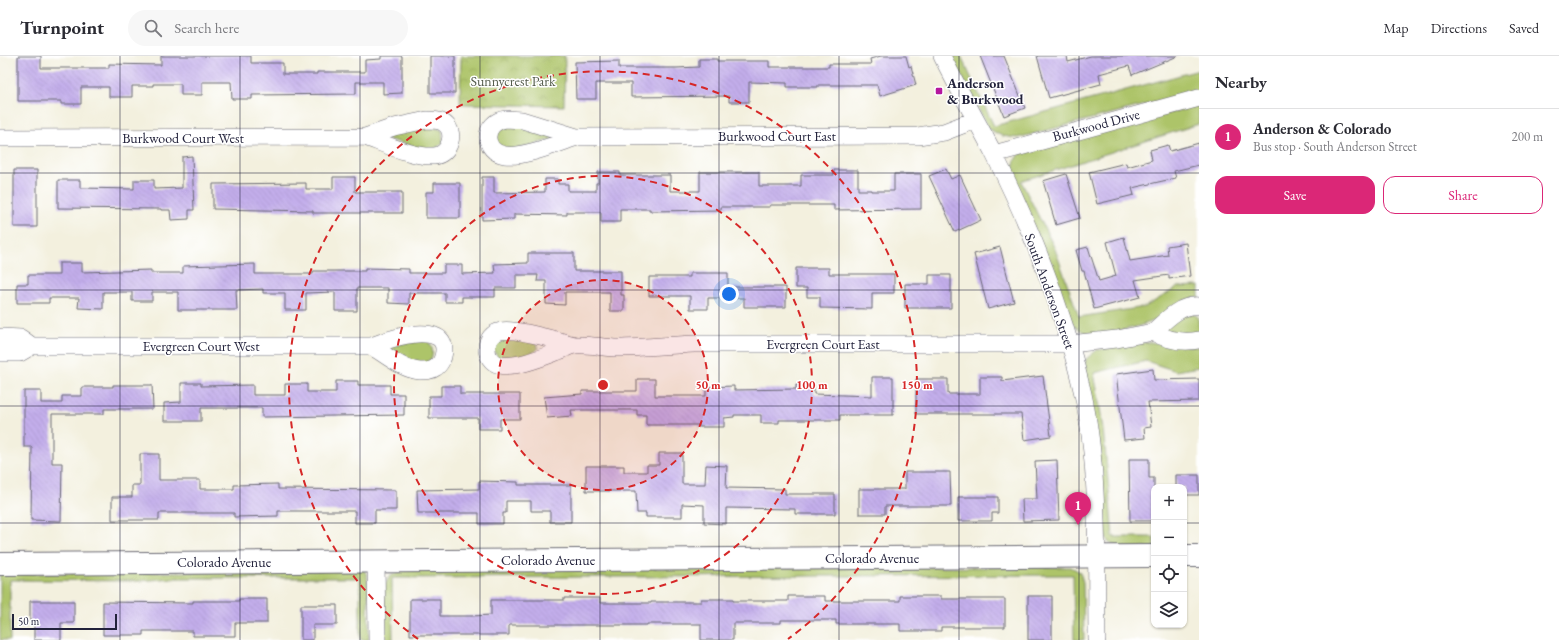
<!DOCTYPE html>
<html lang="en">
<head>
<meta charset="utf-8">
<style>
	body { margin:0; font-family:"EB Garamond",serif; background:#f7f7f7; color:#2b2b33 }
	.controls { position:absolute; right:12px; bottom:12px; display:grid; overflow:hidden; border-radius:8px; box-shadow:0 1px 3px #0004 }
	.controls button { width:36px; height:36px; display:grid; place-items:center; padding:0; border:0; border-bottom:1px solid #e1e1e2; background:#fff; color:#2b2b33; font:20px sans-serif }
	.scale { position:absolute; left:12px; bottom:10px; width:105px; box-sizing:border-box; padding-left:4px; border:2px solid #22223b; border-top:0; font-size:11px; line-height:14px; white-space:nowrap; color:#22223b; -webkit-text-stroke:3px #fff; paint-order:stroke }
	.you { position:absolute; left:729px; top:238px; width:14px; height:14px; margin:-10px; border:3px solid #fff; border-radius:50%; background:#1a73e8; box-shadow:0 0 0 6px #1a73e833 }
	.badge { display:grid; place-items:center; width:26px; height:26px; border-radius:50%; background:#db2777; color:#fff; font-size:13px; font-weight:700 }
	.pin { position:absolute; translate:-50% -33px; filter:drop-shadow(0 1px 2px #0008) }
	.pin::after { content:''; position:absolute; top:21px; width:14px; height:12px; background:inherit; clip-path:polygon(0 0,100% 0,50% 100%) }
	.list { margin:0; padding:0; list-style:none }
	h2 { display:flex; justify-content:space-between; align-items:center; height:52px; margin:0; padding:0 16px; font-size:17px }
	h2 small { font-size:13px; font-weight:400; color:#7c7c81 }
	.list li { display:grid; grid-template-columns:26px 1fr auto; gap:12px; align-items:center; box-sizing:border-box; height:56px; padding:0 16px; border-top:1px solid #e1e1e2 }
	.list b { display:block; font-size:15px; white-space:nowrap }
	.list p { margin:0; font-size:13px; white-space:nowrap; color:#7c7c81 }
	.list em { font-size:13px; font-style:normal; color:#7c7c81 }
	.actions { display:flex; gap:8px; padding:12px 16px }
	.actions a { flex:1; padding:9px 0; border:1px solid #db2777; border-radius:12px; text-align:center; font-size:14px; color:#db2777 }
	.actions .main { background:#db2777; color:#fff }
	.icon { flex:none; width:22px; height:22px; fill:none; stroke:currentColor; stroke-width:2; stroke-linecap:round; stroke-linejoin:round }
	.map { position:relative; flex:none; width:1199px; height:584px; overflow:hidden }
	header { display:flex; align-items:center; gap:24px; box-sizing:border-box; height:56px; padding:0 20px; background:#fff; border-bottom:1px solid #e1e1e2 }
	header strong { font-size:19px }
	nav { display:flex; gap:22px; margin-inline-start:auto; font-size:14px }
	.search { width:280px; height:36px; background:#f7f7f7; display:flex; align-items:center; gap:10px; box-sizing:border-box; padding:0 14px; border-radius:22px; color:#7c7c81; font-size:15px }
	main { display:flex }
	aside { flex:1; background:#fff }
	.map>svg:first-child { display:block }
	.green { fill:#adc469; stroke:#687352 }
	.park { fill:url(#park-crowns); stroke:#687352 }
	.building { fill:url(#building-back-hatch) }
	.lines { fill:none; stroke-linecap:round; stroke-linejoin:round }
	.street-casing { stroke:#6b6a74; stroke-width:18 }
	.secondary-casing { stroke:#6b6a74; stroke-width:24 }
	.street { stroke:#fff; stroke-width:17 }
	.secondary { stroke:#fff; stroke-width:22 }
	.grid { fill:none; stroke:#22223b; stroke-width:1; stroke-opacity:0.55 }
	.ring { fill:none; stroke:#d62828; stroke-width:2; stroke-dasharray:7 5 }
	.poi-dot { fill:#b5179e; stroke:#fff; stroke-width:1.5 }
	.labels { text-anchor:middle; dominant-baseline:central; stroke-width:3; stroke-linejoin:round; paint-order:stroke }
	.park-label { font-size:14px; fill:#535b4b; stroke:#fff }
	.poi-label { font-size:14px; font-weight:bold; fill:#22223b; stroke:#fff; text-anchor:start }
	.street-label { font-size:14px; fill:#22223b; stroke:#fff }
	.centre { fill:#d62828; stroke:#fff; stroke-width:2 }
	.ring-label { font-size:12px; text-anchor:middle; font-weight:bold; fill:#d62828; stroke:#fff; stroke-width:3; stroke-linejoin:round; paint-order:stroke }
</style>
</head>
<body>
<header>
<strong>Turnpoint</strong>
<div class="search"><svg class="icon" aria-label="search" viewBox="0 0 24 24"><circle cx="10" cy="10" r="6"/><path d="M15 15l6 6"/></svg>Search here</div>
<nav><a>Map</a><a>Directions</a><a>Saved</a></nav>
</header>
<main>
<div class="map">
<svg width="1199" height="584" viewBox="0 0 1199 584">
	<defs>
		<pattern id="park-crowns" width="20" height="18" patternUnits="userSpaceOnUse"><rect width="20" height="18" fill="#adc469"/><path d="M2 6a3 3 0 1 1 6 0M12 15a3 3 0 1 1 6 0" fill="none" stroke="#95a85c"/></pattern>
		<pattern id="building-back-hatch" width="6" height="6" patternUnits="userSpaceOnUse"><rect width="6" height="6" fill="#c3aeeb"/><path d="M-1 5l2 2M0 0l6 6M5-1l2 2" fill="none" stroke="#a795ca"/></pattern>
	</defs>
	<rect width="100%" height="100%" fill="#fff"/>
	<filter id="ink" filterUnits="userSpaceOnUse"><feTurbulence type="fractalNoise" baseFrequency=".025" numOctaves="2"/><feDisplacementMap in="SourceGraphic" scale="8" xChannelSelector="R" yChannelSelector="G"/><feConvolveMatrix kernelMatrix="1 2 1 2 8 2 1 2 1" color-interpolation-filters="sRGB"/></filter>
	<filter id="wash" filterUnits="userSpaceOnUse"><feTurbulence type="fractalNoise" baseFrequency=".012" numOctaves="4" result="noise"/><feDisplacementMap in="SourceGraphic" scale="16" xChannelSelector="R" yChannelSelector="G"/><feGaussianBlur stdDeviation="0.9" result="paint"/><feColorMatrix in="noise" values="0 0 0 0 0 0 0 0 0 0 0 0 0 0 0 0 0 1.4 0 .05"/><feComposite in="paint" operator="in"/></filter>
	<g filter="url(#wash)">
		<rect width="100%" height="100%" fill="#f3f0de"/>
		<path class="green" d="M950,0H961L994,70L1199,14V35L1017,82L1002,80L989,73Z
			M1199,49V68L1021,125L1055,193L1079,261L1145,251L1178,231L1199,230V243C1183,239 1175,254 1162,261C1149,269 1105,280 1090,277C1082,276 1077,273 1072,267L1012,117L1015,104L1019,98Z
			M509,67L557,82L509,95L497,89L496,74Z
			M422,68L442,74L443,86L438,91L428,95L384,82Z
			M1181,258H1194L1198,261L1199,275L1193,281L1160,274Z
			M496,281L537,286L538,293L536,295L514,304L497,301L494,294Z
			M427,284C434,292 435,300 427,308L416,311L390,292L391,289Z
			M1149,286L1199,291V311L1176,315L1146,305L1094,317C1105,371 1108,426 1113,481H1154V492H1119L1108,486L1105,478L1084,311L1086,303L1097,294Z
			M1071,511L1080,516L1083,526L1084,584H1074L1073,519L392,522L393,584H384L385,529L389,521L402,513Z
			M364,514L367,519L368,527L369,584H360V522H172L139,525L10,524V584H0V518Z"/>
		<path class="park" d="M461,0H565L564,50L460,48Z"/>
		<g id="blocks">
			<path class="building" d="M18,0H41V12H109V8L161,9V0H251V7H283V18H317V16H365V4L381,3V0H402V37L383,38V26H356V38L252,39V43H232L231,26H202V39H181V28H153V30H132V41H109V31H81V48H61V45H18Z
				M430,0H455V37H430Z
				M881,0H906L909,11L911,10L916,29L880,40L877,29H818V31H787V27L749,26V46H729V40L631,41V27H596V43H576L575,6L619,5V12H676L699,11V3H717V5H769V11H829V8H871L870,3Z
				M980,0H1004L1025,52L1004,60Z
				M1037,0H1067L1068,6L1091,0H1178L1132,19L1129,10L1099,18L1101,28L1049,42Z
				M1199,87V109L1174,115L1176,122L1132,132L1134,139L1097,148L1089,116L1126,107L1127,111L1152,104L1150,94L1168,89L1170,95Z
				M192,100L194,154H189V163L171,164L170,154H161V153L58,152V124H80V132L134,133V124H154V133L182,132V101Z
				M946,113L951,123L960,119L981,164L955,176L929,120Z
				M14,114H37V171H14Z
				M834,114H858V134H871V135H894V118H921V153L834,154V149H770V151H721V154L650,155V153H620V166H601V156H567V159L514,158V163L482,164V121H494V137L545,136V123H558V128H568V135H596V127H598V116H620V119H670V135H700V116H759V130H801V119H834Z
				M1066,118L1080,162L1056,169L1043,125Z
				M333,121H355V136H402V157H313V155L213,153V128L306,127V133H333Z
				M434,127H460V162H426V136H434Z
				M1124,181L1130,205L1168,199L1167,190L1186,187L1190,220L1169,223V219L1135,224L1140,241L1094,253L1084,215H1082L1076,194L1088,191L1099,225L1116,220L1107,186Z
				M1000,191L1014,246L988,253L974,198Z
				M528,197H574V215H621V239H624V255H610V236H565V249L546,248V225H537L538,219H516V232H495V241H462V246H445V237H409V248L388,247V232H357V255H335V236L306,237V254H285V237H263V233L236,234L237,254H178V236H152V245H132V236H103V253L78,252L79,242H49V247H17V228H28V219H59V207H82V216L151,214V217H183V210L255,208V218H313V215H365V212L409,213V217H444V209H462V218L495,217L494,208L528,207Z
				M796,212H829V218H894V237H872V253L820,252V241H807V232H796Z
				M690,217H728V231H786V251H744V242H708V253H690V240H649V221H690Z
				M929,219H951V252H905V228H929Z
				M1153,313L1154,324L1199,323V345L1148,346L1151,371L1144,372L1145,382L1124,384L1116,318Z
				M1043,320L1051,380L1024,384L1021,358H916V323H948V338H980V321H1002V325Z
				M872,321H893V359H840V364H779V367H761V359H734V361L724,362V371H699V369H646V359H637V354H571L572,360L547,362L544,341L582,338V335H637V323H655V340H706V331L734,330V334L796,333V329H814V338L872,340Z
				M336,325H358V329H390V338H404V359L262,361V352H201V365H164V347L181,346V327H201V330L253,329V339H285V328H307V336H336Z
				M113,329H152L153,353H104V358H52V407H62L61,465L31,464L32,391H24V335H41V347H62V340H82V331H113Z
				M441,330H460V338H520V363H500V373H478V362H429V340H441Z
				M659,397H682V428H705L706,409L727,410L726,432L785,433V438H835V458H795V453L726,452V468L704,467V449L682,448V461H646V457H637L636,435H586V410H624V416H647V409H659Z
				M140,398H159V424H200V433H234V429L278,428V433L396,434V454H375V467H355V455H278V460L234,461V457H159V464H112V441H132V429H140Z
				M1129,403H1149V422H1154V465H1130Z
				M1057,404L1059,464L1023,465L1022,443H1037L1035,405Z
				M905,416H950L951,450H885V458H859V433H905Z
				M1176,419H1199V439H1184V431H1176Z
				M479,425L518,426V429H571V466H550V455H531V445H506V457H503V468H479V457H418L417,434L479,433Z
				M958,441H998V457H992V465H958Z
				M788,540H825V545H900V540H941V543H1005V571H941V575H900V568H836V564H781V567H733V584H701V568H647V569H509V579H410V543H440V560H472L491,559V544H564V542H600V547H651V546H701V543H733V545H788Z
				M1028,540H1052V584H1028Z
				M239,543H267V567H235V580H193V575H143V579H103V546L193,547V545H239Z
				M30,545H74V567H61V584H34V567H30Z
				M301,549H337V569H313V584H301Z"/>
		</g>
	</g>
	<g filter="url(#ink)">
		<use href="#blocks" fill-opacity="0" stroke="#6b6a74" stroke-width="1"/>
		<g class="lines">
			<defs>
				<path id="street" d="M942,0C958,33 977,65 994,98C1032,174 1064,255 1083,338C1100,416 1096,504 1097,584
					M506,63L522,64L577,81C559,87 523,102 505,99C482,96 482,66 506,63Z
					M427,64C432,64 438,64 442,66C458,74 450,99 434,100C413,101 385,88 365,81L394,71Z
					M577,81L918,80L944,76L975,64
					M0,82L365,81
					M994,98L1199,42
					M1199,250C1180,248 1165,265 1153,276C1167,284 1183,287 1199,284
					M0,282L2,281L21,282L32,290
					M576,289C557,285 517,272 501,275C483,278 482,305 500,309C519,312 545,300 562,294C566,292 571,289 576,289C589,288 605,292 618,292C644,292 669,289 694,288H1070L1117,283L1153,276
					M0,297H20L32,290H371C386,299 403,314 420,315C426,315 431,315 435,312C445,306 448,286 437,281C419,272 388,284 371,290
					M376,505L377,584"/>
				<path id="secondary" d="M1184,500H1199
					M0,508L1154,500"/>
			</defs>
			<use href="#street" class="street-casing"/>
			<use href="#secondary" class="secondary-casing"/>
			<use href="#street" class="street"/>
			<use href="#secondary" class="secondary"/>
		</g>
	</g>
	<path class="grid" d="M120,0V584M240,0V584M360,0V584M480,0V584M600,0V584M719,0V584M839,0V584M959,0V584M1079,0V584M0,117H1199M0,234H1199M0,350H1199M0,467H1154M1184,467H1199"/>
	<circle cx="603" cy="329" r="105" fill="#d62828" fill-opacity=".12"/>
	<g class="ring">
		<circle cx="603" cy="329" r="105"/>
		<circle cx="603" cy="329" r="209"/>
		<path d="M418 583A314 314 0 1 1 788 583"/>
	</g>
	<rect class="poi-dot" x="935" y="31" width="8" height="8" rx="2"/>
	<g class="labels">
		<g class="park-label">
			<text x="513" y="25">Sunnycrest Park</text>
		</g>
		<g class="poi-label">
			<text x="947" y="27">Anderson<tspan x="947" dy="16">&amp; Burkwood</tspan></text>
		</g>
		<g class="street-label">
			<text transform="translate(1096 69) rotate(-15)">Burkwood Drive</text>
			<text x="777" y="80">Burkwood Court East</text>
			<text x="183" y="82">Burkwood Court West</text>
			<text transform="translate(1050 235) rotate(70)">South Anderson Street</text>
			<text x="823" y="288">Evergreen Court East</text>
			<text x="201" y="290">Evergreen Court West</text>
			<text x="872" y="502">Colorado Avenue</text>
			<text x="548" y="504">Colorado Avenue</text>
			<text x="224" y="506">Colorado Avenue</text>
		</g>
	</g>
	<circle cx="603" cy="329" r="6" class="centre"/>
	<g class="ring-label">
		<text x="708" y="333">50 m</text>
		<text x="812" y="333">100 m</text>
		<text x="917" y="333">150 m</text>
	</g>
</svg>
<div class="controls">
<button>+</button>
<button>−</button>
<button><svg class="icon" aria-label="locate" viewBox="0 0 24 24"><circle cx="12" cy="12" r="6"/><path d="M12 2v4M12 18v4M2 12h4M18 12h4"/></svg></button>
<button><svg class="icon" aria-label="layers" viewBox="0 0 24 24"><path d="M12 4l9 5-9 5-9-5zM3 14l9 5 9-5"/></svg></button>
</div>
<div class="scale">50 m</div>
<div class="you"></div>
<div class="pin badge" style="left:1078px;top:469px">1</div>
</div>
<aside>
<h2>Nearby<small></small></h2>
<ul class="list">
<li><span class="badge">1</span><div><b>Anderson &amp; Colorado</b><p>Bus stop · South Anderson Street</p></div><em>200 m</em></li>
</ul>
<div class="actions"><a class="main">Save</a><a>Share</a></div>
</aside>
</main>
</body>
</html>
